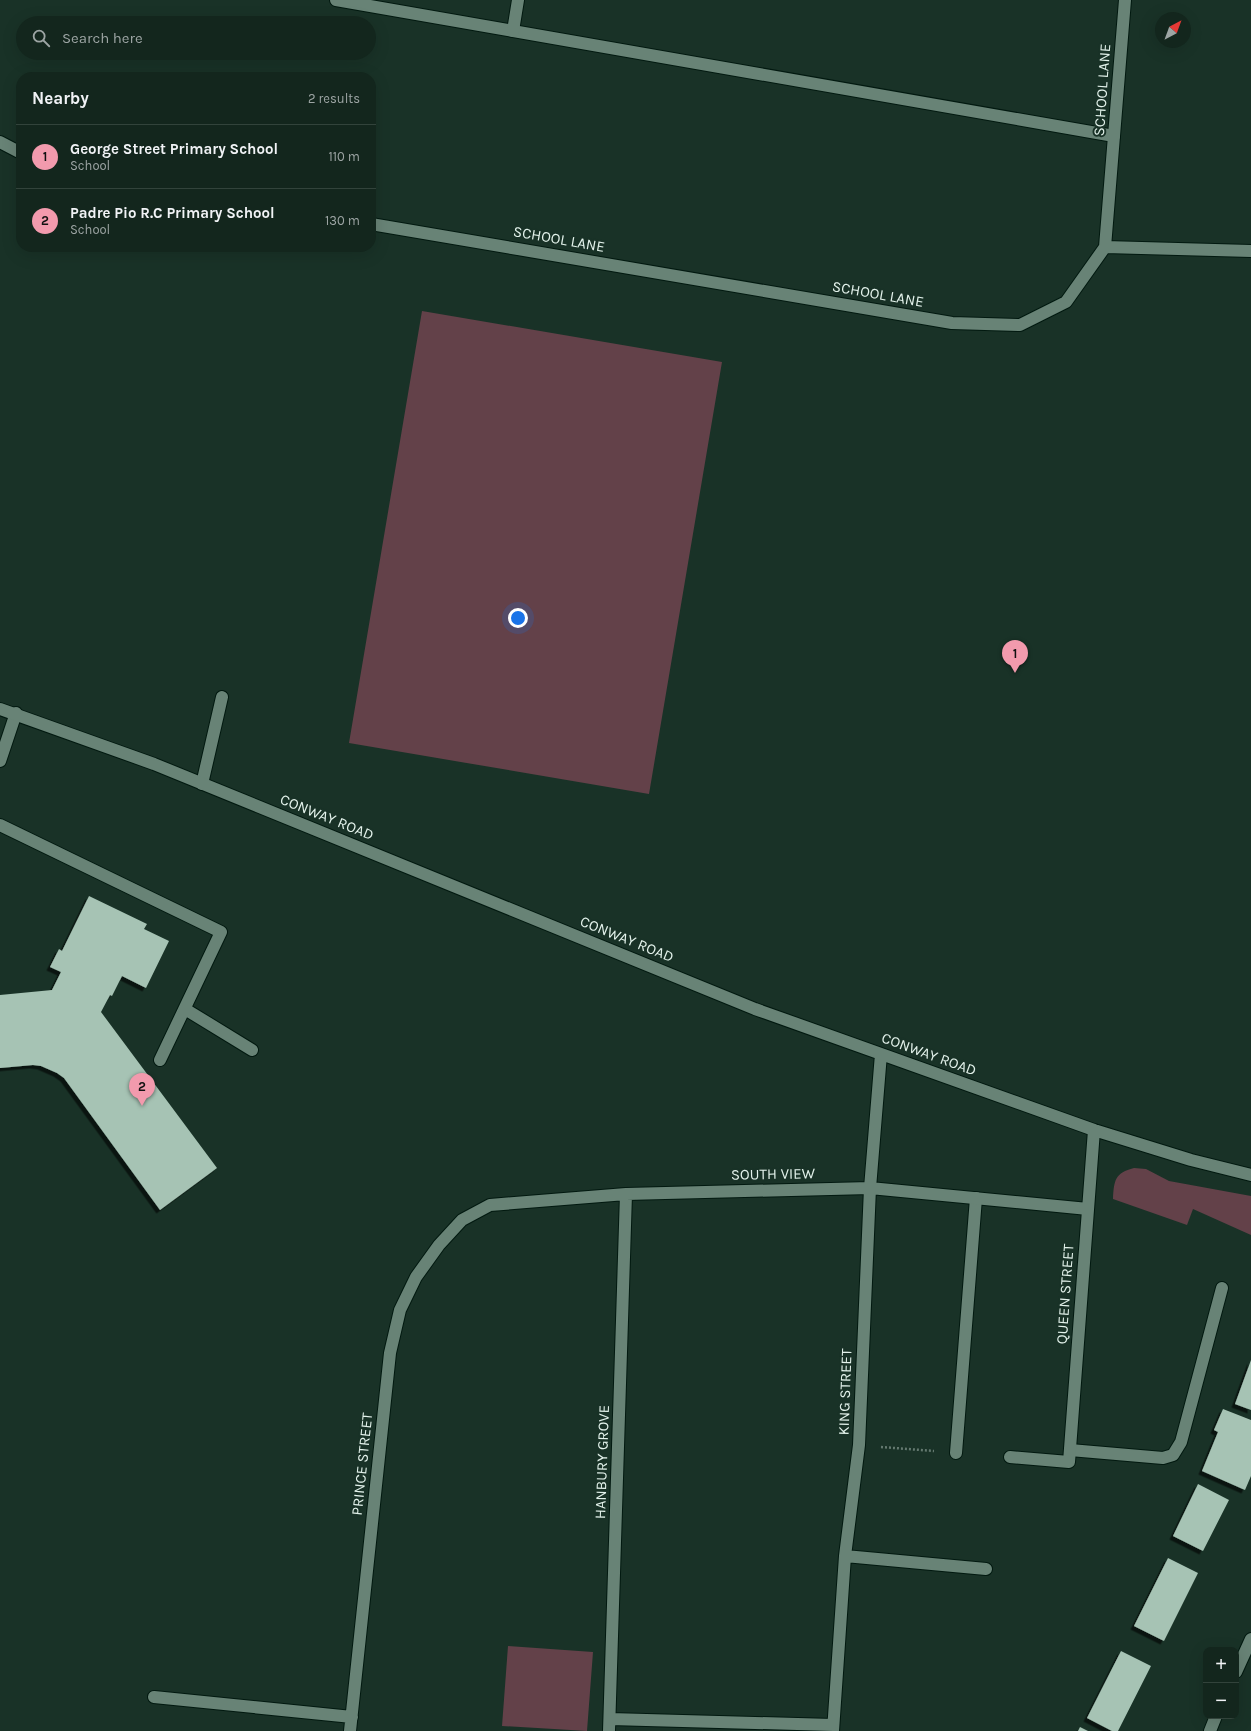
<!DOCTYPE html>
<html lang="en">
<head>
<meta charset="utf-8">
<style>
	body { margin:0; font-family:Karla,sans-serif; background:#1c2e26; color:#f1f3f6 }
	.controls { position:absolute; right:12px; bottom:12px; display:grid; overflow:hidden; border-radius:8px; box-shadow:0 4px 16px #0002 }
	.controls button { width:36px; height:36px; display:grid; place-items:center; padding:0; border:0; border-bottom:1px solid #32433b; background:#13261d; color:#f1f3f6; font:20px sans-serif }
	.compass { position:absolute; left:1155px; top:12px; width:36px; height:36px; border-radius:50%; background:#13261d; box-shadow:0 4px 16px #0002; rotate:41deg }
	.you { position:absolute; left:518px; top:618px; width:14px; height:14px; margin:-10px; border:3px solid #fff; border-radius:50%; background:#1a73e8; box-shadow:0 0 0 6px #1a73e833 }
	.badge { display:grid; place-items:center; width:26px; height:26px; border-radius:50%; background:#f29aad; color:#111; font-size:13px; font-weight:700 }
	.pin { position:absolute; translate:-50% -33px; filter:drop-shadow(0 1px 2px #0008) }
	.pin::after { content:''; position:absolute; top:21px; width:14px; height:12px; background:inherit; clip-path:polygon(0 0,100% 0,50% 100%) }
	.list { margin:0; padding:0; list-style:none }
	h2 { display:flex; justify-content:space-between; align-items:center; height:52px; margin:0; padding:0 16px; font-size:17px }
	h2 small { font-size:13px; font-weight:400; color:#9da5a4 }
	.list li { display:grid; grid-template-columns:26px 1fr auto; gap:12px; align-items:center; box-sizing:border-box; height:64px; padding:0 16px; border-top:1px solid #32433b }
	.list b { display:block; font-size:15px; white-space:nowrap }
	.list p { margin:0; font-size:13px; white-space:nowrap; color:#9da5a4 }
	.list em { font-size:13px; font-style:normal; color:#9da5a4 }
	.icon { flex:none; width:22px; height:22px; fill:none; stroke:currentColor; stroke-width:2; stroke-linecap:round; stroke-linejoin:round }
	.map { position:relative; flex:none; width:1251px; height:1731px; overflow:hidden }
	.search { position:absolute; background:#13261d; box-shadow:0 4px 16px #0002; left:16px; top:16px; width:360px; height:44px; display:flex; align-items:center; gap:10px; box-sizing:border-box; padding:0 14px; border-radius:22px; color:#9da5a4; font-size:15px }
	.panel { position:absolute; background:#13261d; box-shadow:0 4px 16px #0002; left:16px; top:72px; width:360px; height:180px; border-radius:16px }
	.map>svg:first-child { display:block }
	.green { fill:#634149 }
	.building { fill:#a6c3b4; filter:url(#shadow) }
	.lines { fill:none; stroke-linecap:round; stroke-linejoin:round }
	.lane-casing { stroke:#021910; stroke-width:14 }
	.street-casing { stroke:#021910; stroke-width:14 }
	.path { stroke:#647970; stroke-width:2.5; stroke-dasharray:2 2; stroke-linecap:butt }
	.lane { stroke:#688376; stroke-width:12 }
	.street { stroke:#688376; stroke-width:12 }
	.labels { text-anchor:middle; dominant-baseline:central; stroke-width:4; stroke-linejoin:round; paint-order:stroke }
	.street-label { font-size:15px; fill:#e3f2eb; stroke:#193227 }
</style>
</head>
<body>
<div class="map">
<svg width="1251" height="1731" viewBox="0 0 1251 1731">
	<defs>
		<filter id="shadow"><feDropShadow dx="-3.5" dy="3.5" stdDeviation="0" flood-color="#0009"/></filter>
	</defs>
	<rect width="100%" height="100%" fill="#193227"/>
	<path class="green" d="M422,311L722,362L649,794L349,743Z
		M1134,1168L1146,1169L1169,1181L1251,1196V1235L1193,1209L1187,1225L1113,1199C1114,1180 1115,1173 1134,1168Z
		M508,1646L593,1652L587,1731L502,1726Z"/>
	<path class="building" d="M89,896L147,924L144,929L169,941L146,988L122,976L112,996L110,995L101,1012L217,1168L160,1210L64,1078L57,1073L41,1066L33,1065L0,1068V995L52,990L61,972L50,967L59,949L62,951Z
		M1251,1360V1410L1235,1404Z
		M1223,1409L1251,1420V1476L1245,1490L1202,1471L1218,1432L1214,1430Z
		M1198,1484L1229,1500L1203,1551L1173,1536Z
		M1168,1558L1198,1573L1164,1641L1134,1626Z
		M1121,1651L1151,1666L1118,1731H1112L1087,1718Z
		M1080,1727L1088,1731H1078Z"/>
	<g class="lines">
		<defs>
			<path id="lane" d="M336,0L1114,136
				M0,761L16,713
				M202,784L222,697
				M0,825L221,932L160,1060
				M185,1009L252,1050
				M1070,1450L1163,1458L1173,1455L1181,1442L1222,1288
				M956,1453L976,1198"/>
			<path id="street" d="M513,31L518,0
				M0,142L21,153
				M371,224L952,323L1020,325L1066,302L1105,247L1125,0
				M1105,247L1251,251
				M0,709L154,764L755,1009L1094,1130L1191,1160L1251,1175
				M1010,1457L1069,1462L1094,1130
				M845,1556L986,1569
				M1236,1672L1251,1639
				M154,1697L352,1717
				M610,1719L833,1725
				M350,1731L390,1353L400,1310L416,1277L439,1245L462,1220L490,1205L626,1194L870,1188L1088,1209
				M609,1731L626,1194
				M833,1731L845,1556L859,1445L870,1188L881,1054
				M1210,1731L1216,1716"/>
		</defs>
		<use href="#lane" class="lane-casing"/>
		<use href="#street" class="street-casing"/>
		<path class="path" d="M881,1447L934,1451"/>
		<use href="#lane" class="lane"/>
		<use href="#street" class="street"/>
	</g>
	<g class="labels">
		<g class="street-label">
			<text transform="translate(1102 90) rotate(-86)">SCHOOL LANE</text>
			<text transform="translate(559 239) rotate(10)">SCHOOL LANE</text>
			<text transform="translate(878 294) rotate(10)">SCHOOL LANE</text>
			<text transform="translate(327 817) rotate(22)">CONWAY ROAD</text>
			<text transform="translate(627 939) rotate(22)">CONWAY ROAD</text>
			<text transform="translate(929 1054) rotate(20)">CONWAY ROAD</text>
			<text transform="translate(773 1174) rotate(-1)">SOUTH VIEW</text>
			<text transform="translate(1065 1294) rotate(-86)">QUEEN STREET</text>
			<text transform="translate(845 1392) rotate(-88)">KING STREET</text>
			<text transform="translate(602 1462) rotate(-88)">HANBURY GROVE</text>
			<text transform="translate(362 1464) rotate(-84)">PRINCE STREET</text>
		</g>
	</g>
</svg>
<div class="controls">
<button>+</button>
<button>−</button>
</div>
<svg class="compass" viewBox="-18 -18 36 36"><path d="M0-13l5 13h-10z" fill="#e53935"/><path d="M0 13l5-13h-10z" fill="#9da5a4"/></svg>
<div class="you"></div>
<div class="pin badge" style="left:1015px;top:673px">1</div>
<div class="pin badge" style="left:142px;top:1106px">2</div>
<div class="search"><svg class="icon" aria-label="search" viewBox="0 0 24 24"><circle cx="10" cy="10" r="6"/><path d="M15 15l6 6"/></svg>Search here</div>
<section class="panel">
<h2>Nearby<small>2 results</small></h2>
<ul class="list">
<li><span class="badge">1</span><div><b>George Street Primary School</b><p>School</p></div><em>110 m</em></li>
<li><span class="badge">2</span><div><b>Padre Pio R.C Primary School</b><p>School</p></div><em>130 m</em></li>
</ul>
</section>
</div>
</body>
</html>
